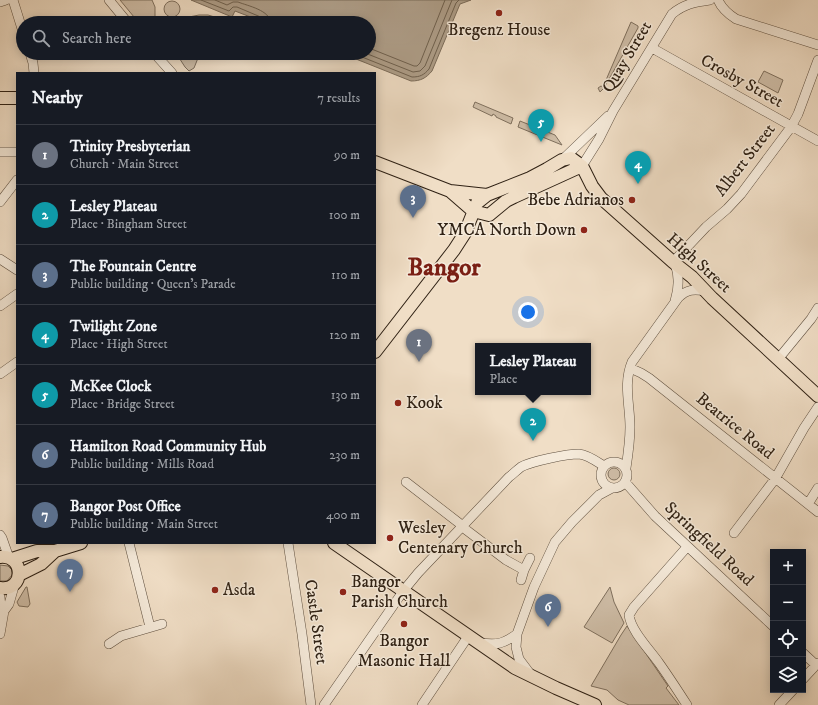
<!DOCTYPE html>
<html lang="en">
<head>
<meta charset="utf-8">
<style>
	body { margin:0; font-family:"IM FELL DW Pica",serif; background:#20242c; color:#f1f3f6 }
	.controls { position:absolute; right:12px; bottom:12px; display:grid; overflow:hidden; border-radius:0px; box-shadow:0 2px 10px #0003 }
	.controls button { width:36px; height:36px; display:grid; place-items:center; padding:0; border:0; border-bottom:1px solid #363941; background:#171b24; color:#f1f3f6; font:20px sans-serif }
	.you { position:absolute; left:528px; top:312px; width:14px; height:14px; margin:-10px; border:3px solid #fff; border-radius:50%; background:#1a73e8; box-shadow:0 0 0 6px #1a73e833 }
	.badge { display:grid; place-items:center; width:26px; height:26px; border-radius:50%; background:#0b8043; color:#fff; font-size:13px; font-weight:700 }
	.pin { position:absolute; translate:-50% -33px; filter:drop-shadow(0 1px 2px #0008) }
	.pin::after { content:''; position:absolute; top:21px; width:14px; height:12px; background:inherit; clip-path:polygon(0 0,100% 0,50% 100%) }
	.popup { position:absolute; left:475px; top:343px; width:116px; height:52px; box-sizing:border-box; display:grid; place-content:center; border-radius:0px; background:#171b24; filter:drop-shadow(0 1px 3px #0005); font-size:13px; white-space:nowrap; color:#9ea1a6 }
	.popup b { font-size:15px; color:#f1f3f6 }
	.popup::after { content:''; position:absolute; left:50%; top:100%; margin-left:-8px; border:8px solid transparent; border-top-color:#171b24 }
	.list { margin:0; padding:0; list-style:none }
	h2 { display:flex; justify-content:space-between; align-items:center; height:52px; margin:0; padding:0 16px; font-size:17px }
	h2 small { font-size:13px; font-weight:400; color:#9ea1a6 }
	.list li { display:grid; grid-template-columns:26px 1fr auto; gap:12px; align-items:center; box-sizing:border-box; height:60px; padding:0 16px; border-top:1px solid #363941 }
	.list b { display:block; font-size:15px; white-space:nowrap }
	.list p { margin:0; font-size:13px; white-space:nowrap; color:#9ea1a6 }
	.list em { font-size:13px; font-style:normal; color:#9ea1a6 }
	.icon { flex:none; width:22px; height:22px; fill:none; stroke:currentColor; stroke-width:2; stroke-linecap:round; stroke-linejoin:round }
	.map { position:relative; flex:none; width:818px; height:705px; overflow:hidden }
	.search { position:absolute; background:#171b24; box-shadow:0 2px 10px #0003; left:16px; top:16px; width:360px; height:44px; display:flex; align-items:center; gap:10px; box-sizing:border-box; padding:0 14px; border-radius:22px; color:#9ea1a6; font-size:15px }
	.panel { position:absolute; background:#171b24; box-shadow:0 2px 10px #0003; left:16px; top:72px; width:360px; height:472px; border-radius:0px }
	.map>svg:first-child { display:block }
	.green { fill:#cfbea8; stroke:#7f705e }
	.water { fill:#ae9e89; stroke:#7b6c5a }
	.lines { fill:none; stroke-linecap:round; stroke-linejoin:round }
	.shore { stroke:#6e604e; stroke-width:1 }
	.minor-casing { stroke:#5f5040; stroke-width:10 }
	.major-casing { stroke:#2f2114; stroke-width:14 }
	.minor { stroke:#f5eada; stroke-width:9 }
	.major { stroke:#f0dec6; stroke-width:12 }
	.poi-dot { fill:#8f2418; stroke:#f5eada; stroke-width:1.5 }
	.labels { text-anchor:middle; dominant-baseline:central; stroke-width:3; stroke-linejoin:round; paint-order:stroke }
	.poi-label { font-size:17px; fill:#2f2114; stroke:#f5eada; text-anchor:start }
	.street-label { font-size:17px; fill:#2f2114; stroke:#f5eada }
	.town-label { font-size:25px; font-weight:bold; fill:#7a1f14; stroke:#f5eada }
</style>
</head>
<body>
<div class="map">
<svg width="818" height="705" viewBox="0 0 818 705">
	<rect width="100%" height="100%" fill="#f0dec6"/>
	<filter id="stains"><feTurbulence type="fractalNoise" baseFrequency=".005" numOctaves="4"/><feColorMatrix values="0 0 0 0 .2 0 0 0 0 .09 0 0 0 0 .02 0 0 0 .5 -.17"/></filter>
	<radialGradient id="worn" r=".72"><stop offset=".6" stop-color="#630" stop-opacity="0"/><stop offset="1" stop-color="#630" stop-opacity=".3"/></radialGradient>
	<path class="green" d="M120,0H152L155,7V18L150,23L148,21L147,23H139Z
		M164 9a8 8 0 1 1 16 0a8 8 0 1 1-16 0Z
		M199,15H208L218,18L221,23H180L189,17Z
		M631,22L638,26V28L604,88L600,92L598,88L601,86L603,87Z
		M176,53H200L194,68L189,71L185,67Z
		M764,71L783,80L778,93L758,82Z
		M475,102L513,118L511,124L496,117V116L493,114L492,116L473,107Z
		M520,121L555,135L562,145L518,127Z
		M608 474a6 6 0 1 1 12 0a6 6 0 1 1-12 0Z
		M0,565L8,566L12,570V575L7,581H0Z
		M26,587H27L30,604L28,607L19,606L17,602Z
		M610,587L614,602L624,623L612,643L584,627Z
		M627,626L668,686L666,688L679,705H629L618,700L607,690L591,686L621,635Z"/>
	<path class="water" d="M191,0H471L460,4L432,71C426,78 421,81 411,81L341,53H369V23H266L235,11L232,17Z"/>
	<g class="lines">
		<path class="shore" d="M201,0L229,11L233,7H237L263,18L266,23
			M215,0L227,5L233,2H238C248,6 270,10 271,23
			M369,48L414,66H417L420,63L445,0
			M352,53L412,77C420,77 424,75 429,69L456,3L459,0
			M365,53L413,72L420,71L425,66L452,0"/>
		<defs>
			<path id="minor" d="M13,0L23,32
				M109,0L128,23
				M718,0C722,9 728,14 736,19L818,45
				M0,2L6,0
				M652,48L818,141
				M30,53L33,63L34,73
				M154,53L172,73
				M0,152H17
				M562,160L608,116
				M582,166L599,139L613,111L672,14C684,4 695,2 710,0
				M0,202L17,180
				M0,259L17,270
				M673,262L706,227L727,209L741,194L791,127L798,114L818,60
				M675,264C680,277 679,288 675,301
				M0,306L17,294
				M779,358L811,319L818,308
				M630,368L641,373L649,378L818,512
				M0,374L17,362
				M601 475a13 13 0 1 1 26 0a13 13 0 1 1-26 0Z
				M626,468C628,455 630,441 630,427C630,405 623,383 632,362L678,298C687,289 694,289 706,291
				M406,482L459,523L465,529L506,560L524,570
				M626,483L655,516L773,626
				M808,504L818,488
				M734,533L775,479L804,428L818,407
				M0,535L2,538L9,558
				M129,543L150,627
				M288,543L302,634L311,705
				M521,580L524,570L530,558
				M0,597L1,607L4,611
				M0,634L4,611L9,604L15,583
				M480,643C498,645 503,644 517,634
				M109,644L121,636L162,624
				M803,653L816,665
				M531,675L519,659L516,647L517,634L534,587L555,542L572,522L599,495L612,488
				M803,679L818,663
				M324,705L404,590L418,573L509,477C513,474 517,470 521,467C532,461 567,454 579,454C588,455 596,461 604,466
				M422,705L469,635
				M687,705C678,691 669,677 659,663C650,650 631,631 629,615L634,607L687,547
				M779,705L793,690"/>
			<path id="major" d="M0,98H17
				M375,162L450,191L487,195L530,178L547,169L562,160L571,158L582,166L592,186L601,198L673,262L692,277L712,298L818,396
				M450,191L473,211L489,215L506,201L514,197L582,166
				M375,352L454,250L465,233L477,203L487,195
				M334,543L515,668L556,688L595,705
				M0,557C25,554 25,592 0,588
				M12,559L37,551H55L81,543
				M19,575L41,564L55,551"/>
		</defs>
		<use href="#minor" class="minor-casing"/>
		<use href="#major" class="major-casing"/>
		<use href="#minor" class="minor"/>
		<use href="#major" class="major"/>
	</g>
	<g class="poi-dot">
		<circle cx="499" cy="13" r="4"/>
		<circle cx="632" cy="200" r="4"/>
		<circle cx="584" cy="230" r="4"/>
		<circle cx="398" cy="403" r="4"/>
		<circle cx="390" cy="538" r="4"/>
		<circle cx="215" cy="590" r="4"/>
		<circle cx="343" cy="592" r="4"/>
		<circle cx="404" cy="624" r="4"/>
	</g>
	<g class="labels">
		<g class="poi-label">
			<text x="499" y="30" text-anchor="middle">Bregenz House</text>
			<text x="624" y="200" text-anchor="end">Bebe Adrianos</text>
			<text x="576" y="230" text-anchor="end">YMCA North Down</text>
			<text x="406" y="403">Kook</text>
			<text x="398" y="528">Wesley<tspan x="398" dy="20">Centenary Church</tspan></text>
			<text x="351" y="582">Bangor<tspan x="351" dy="20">Parish Church</tspan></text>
			<text x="223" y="590">Asda</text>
			<text x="404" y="641" text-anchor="middle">Bangor<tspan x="404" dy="20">Masonic Hall</tspan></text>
		</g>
		<g class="street-label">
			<text transform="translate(627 57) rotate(-59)">Quay Street</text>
			<text transform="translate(742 81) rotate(29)">Crosby Street</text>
			<text transform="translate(745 160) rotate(-52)">Albert Street</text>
			<text transform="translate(699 263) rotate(42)">High Street</text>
			<text transform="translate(735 426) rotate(39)">Beatrice Road</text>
			<text transform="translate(709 544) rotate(43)">Springfield Road</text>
			<text transform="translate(316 622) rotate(82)">Castle Street</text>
		</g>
		<g class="town-label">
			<text x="444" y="267">Bangor</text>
		</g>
	</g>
	<rect width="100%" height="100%" filter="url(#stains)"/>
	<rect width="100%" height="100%" fill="url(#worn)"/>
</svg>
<div class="controls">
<button>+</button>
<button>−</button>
<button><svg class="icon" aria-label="locate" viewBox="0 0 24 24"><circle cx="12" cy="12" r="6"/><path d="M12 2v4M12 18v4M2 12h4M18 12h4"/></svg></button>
<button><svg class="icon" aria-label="layers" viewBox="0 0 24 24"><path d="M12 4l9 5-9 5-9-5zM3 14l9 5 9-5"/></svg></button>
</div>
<div class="you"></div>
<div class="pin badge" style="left:419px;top:362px;background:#6b7280">1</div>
<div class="pin badge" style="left:533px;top:441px;background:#0f9aa8">2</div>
<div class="popup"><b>Lesley Plateau</b>Place</div>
<div class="pin badge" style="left:413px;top:218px;background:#5c6f8a">3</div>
<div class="pin badge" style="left:638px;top:184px;background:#0f9aa8">4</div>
<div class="pin badge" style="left:541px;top:142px;background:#0f9aa8">5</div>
<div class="pin badge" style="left:548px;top:627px;background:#5c6f8a">6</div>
<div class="pin badge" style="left:70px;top:592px;background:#5c6f8a">7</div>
<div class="search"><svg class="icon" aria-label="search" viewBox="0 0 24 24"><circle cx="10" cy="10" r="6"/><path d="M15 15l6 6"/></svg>Search here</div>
<section class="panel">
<h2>Nearby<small>7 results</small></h2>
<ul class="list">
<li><span class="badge" style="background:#6b7280">1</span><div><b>Trinity Presbyterian</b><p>Church · Main Street</p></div><em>90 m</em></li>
<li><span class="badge" style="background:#0f9aa8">2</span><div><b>Lesley Plateau</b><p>Place · Bingham Street</p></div><em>100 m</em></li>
<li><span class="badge" style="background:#5c6f8a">3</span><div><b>The Fountain Centre</b><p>Public building · Queen's Parade</p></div><em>110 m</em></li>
<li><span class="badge" style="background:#0f9aa8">4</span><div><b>Twilight Zone</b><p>Place · High Street</p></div><em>120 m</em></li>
<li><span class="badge" style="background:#0f9aa8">5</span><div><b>McKee Clock</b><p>Place · Bridge Street</p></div><em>130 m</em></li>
<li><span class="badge" style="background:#5c6f8a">6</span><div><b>Hamilton Road Community Hub</b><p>Public building · Mills Road</p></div><em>230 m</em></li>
<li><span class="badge" style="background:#5c6f8a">7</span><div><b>Bangor Post Office</b><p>Public building · Main Street</p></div><em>400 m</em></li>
</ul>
</section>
</div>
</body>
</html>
